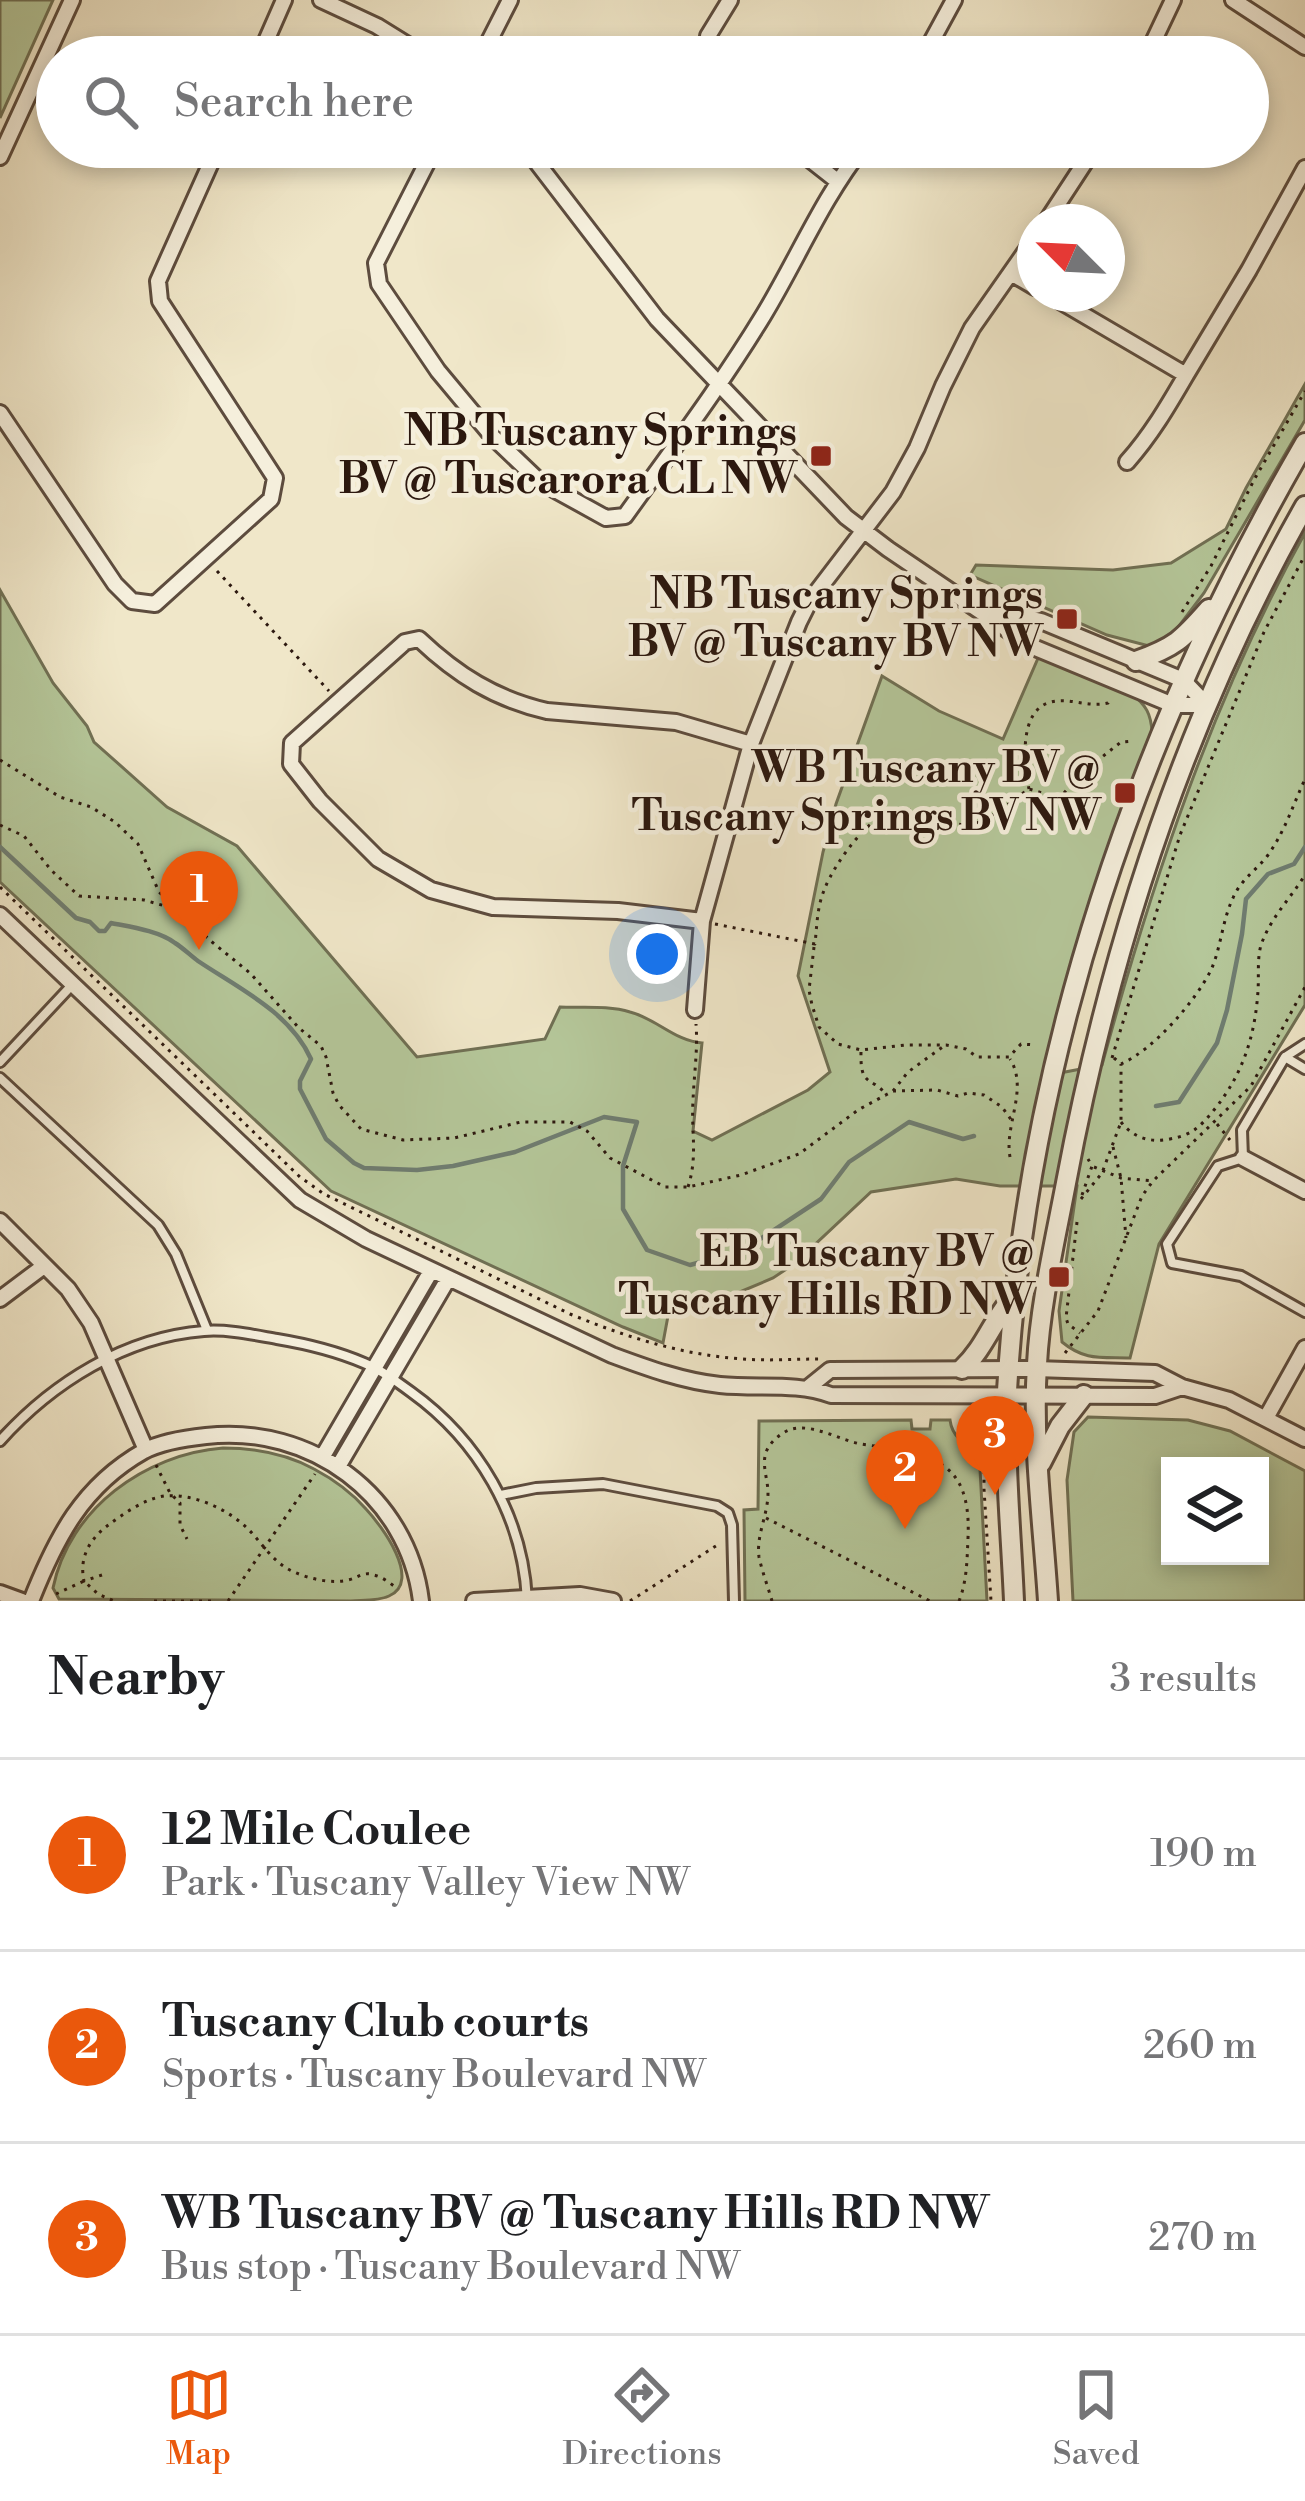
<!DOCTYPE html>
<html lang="en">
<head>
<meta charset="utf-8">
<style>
	body { margin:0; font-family:"Libre Bodoni",serif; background:#f6f6f6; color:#202124 }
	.controls { position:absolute; right:36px; bottom:36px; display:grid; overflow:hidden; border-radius:0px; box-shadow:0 6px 18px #0003 }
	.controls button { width:108px; height:108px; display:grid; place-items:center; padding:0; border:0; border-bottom:3px solid #e0e0e0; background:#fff; color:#202124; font:60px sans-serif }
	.compass { position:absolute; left:1017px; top:204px; width:108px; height:108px; border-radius:50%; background:#fff; box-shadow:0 6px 18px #0003; rotate:294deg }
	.you { position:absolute; left:657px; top:954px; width:42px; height:42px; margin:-30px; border:9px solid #fff; border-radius:50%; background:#1a73e8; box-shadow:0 0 0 18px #1a73e833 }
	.badge { display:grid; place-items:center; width:78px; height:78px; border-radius:50%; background:#ea580c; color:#fff; font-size:39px; font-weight:700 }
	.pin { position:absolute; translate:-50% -99px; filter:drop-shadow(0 3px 6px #0008) }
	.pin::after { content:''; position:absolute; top:63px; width:42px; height:36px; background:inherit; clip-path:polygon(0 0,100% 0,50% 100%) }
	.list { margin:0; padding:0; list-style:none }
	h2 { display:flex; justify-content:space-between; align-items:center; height:156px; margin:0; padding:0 48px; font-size:51px }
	h2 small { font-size:39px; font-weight:400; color:#757577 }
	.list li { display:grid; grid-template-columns:78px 1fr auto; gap:36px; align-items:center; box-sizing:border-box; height:192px; padding:0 48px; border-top:3px solid #e0e0e0 }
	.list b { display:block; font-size:45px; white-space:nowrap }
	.list p { margin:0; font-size:39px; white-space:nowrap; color:#757577 }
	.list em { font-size:39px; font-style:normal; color:#757577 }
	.icon { flex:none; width:66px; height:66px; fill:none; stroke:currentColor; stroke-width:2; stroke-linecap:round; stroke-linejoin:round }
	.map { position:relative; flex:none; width:1305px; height:1601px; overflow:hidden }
	.search { position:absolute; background:#fff; box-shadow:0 6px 18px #0003; left:36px; right:36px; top:36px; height:132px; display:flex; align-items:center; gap:30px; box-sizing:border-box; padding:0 42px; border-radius:66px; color:#757577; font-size:45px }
	.sheet { height:732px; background:#fff }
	nav { display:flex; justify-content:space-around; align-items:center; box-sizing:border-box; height:168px; border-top:3px solid #e0e0e0; background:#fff; font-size:33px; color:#757577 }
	nav a { display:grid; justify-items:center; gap:6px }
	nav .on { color:#ea580c }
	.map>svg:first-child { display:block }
	.green { fill:#b5c79a; stroke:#707054; stroke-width:3; fill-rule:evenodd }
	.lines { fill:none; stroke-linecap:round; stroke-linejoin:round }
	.stream { stroke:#6f7d71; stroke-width:4.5 }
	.service-casing { stroke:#5d4c3e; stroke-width:14 }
	.minor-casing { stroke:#5d4c3e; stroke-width:20 }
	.tertiary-casing { stroke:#5d4c3e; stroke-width:24 }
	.path { stroke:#2c180f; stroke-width:3; stroke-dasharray:3 6; stroke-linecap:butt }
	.service { stroke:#f5efdc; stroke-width:8 }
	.minor { stroke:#f5efdc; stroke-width:14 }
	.tertiary { stroke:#f5efdc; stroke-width:18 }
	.poi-dot { fill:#8f2418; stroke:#f5efdc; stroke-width:4.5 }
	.labels { text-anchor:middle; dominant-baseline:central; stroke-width:9; stroke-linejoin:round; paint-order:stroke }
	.poi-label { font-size:42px; font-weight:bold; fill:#2c180f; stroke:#f5efdc; text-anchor:end }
</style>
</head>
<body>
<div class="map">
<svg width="1305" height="1601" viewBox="0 0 1305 1601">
	<rect width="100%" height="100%" fill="#f0e7c9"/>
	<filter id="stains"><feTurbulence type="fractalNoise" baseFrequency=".00167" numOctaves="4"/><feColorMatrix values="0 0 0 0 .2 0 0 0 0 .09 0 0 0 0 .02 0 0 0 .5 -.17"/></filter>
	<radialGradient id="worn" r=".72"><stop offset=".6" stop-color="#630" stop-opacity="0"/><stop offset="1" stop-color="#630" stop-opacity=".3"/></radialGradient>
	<path class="green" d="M0,0H53L0,118Z
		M1305,384V420L1204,593L1173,634L1159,643L1149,646L1107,635L970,575L976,565L1113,570L1171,563L1226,529L1246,488Z
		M1305,533V1005L1159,1244L1130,1358C1101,1357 1085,1361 1062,1342L1059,1311L1077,1186H1000L956,1179L871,1192L794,1264L773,1278L735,1294L668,1316L663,1343L623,1327L331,1191L0,882V590L53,683L87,726L94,742L167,807L237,846L417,1057L545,1039L560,1007C582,1008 609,1005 630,1012C657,1019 675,1041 702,1043L693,1131L712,1140L808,1090L830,1072L798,976L823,852L836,804L882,676L939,711L1003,739L1039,656L1132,694C1146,705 1151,714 1152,732C1108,845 1072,958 1044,1076L1102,1065C1152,882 1212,700 1305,533Z
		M1088,1417L1188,1420L1230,1431L1305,1471V1601H1073L1067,1480L1074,1432ZM1170,1466H1260V1556H1170Z
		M911,1420L912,1429H930L931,1420H950C952,1437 964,1444 979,1450L987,1601H745L744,1510L758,1509L759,1421Z
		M223,1448C253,1448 287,1454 314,1469C333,1479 352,1493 366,1509C381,1525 423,1581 389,1596C378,1601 363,1600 351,1601L59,1599L53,1588C69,1509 145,1454 223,1448Z"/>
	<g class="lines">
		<path class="stream" d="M0,847L76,918L90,922L99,931H105L111,923C131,927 159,931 175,943C183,948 190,955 198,961C238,988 290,1012 311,1059L300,1081V1089L326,1139L354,1163L364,1168L417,1170L453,1166L515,1152L604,1117L637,1122L623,1166V1209L647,1250L690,1265L742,1251L821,1199L849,1162L909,1122L963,1139L974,1136
			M1156,1106L1179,1102L1217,1043L1227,1010L1242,934L1246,899L1268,874L1294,864L1305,847"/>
		<defs>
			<path id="service" d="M1285,1057L1305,1044
				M0,1062L72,985
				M1305,1069L1285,1057L1242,1130L1243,1158L1218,1166L1167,1244L1172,1263L1241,1276L1305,1312
				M0,1078L158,1225L176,1254L207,1330
				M0,1441C52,1383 125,1337 204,1331C227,1329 254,1335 277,1339C307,1344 336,1351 364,1363C381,1370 396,1381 411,1392C478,1440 523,1516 527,1600
				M501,1495L536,1488L603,1484L717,1506L728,1513L732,1525L734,1601"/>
			<path id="minor" d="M321,0L377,26L427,57
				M1233,0L1305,47
				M259,57L284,0
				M481,57L510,0
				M710,57L708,36L730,0
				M923,57L954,0
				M1146,57L1173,0
				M435,147L376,263L379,284L438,371L493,437L539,481L606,518L625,516C672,450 721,385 763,316C797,260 822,199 863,147
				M525,147L657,319L846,517L888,549L1033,647L1173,705H1207
				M794,147L836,180
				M0,157L72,0
				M1046,222L1095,147
				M1011,273L1035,287
				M1048,294L1186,375L1249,270L1305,168
				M0,413L115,584L132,601L155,604L271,499L275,478L160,301L158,281L218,147
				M1127,462C1151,435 1168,406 1186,375
				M982,608L1041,621L1183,680L1207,705
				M751,744L799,622L809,602L893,492L917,448L943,386L972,328L1035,238
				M0,915L300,1200L366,1239L612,1355C647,1368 683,1381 720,1385C758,1389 796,1382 831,1395L1155,1396L1182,1387
				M695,1010L702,921L751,744L676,722L547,711C495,699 457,675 419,639L405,642L292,743L291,764L320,801L378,859L431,890L493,907L618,911L702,921
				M1243,1158L1305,1191
				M0,1221L68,1289L91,1323L146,1450
				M0,1299L44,1266
				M809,1387L830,1370L1036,1369L1155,1373L1182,1387L1229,1400L1305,1439
				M1266,1418L1305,1348
				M323,1456L431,1271
				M339,1465L448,1279
				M0,1593L22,1601
				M31,1601C56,1538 82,1486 144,1451C161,1442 187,1438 206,1436C310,1424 408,1495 421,1601
				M474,1601L580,1595L613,1601"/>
			<path id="tertiary" d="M1136,661C1175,647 1182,640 1209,609
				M962,1369C986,1347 994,1316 1016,1294
				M1041,1463L1060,1426L1084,1395
				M1014,1601C1011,1532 1004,1460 1007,1391C1026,1057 1138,731 1305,443
				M1048,1601C1043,1523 1032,1442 1037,1364C1040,1305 1055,1241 1066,1183C1110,948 1186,715 1305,506"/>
		</defs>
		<use href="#service" class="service-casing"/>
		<use href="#minor" class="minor-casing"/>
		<use href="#tertiary" class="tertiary-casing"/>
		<path class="path" d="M217,571L329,691
			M1182,612L1211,566L1254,480L1305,391
			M0,760L60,797L91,807L115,822L138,844L159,892L212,942L250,973L299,1028L321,1046L326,1057L333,1093L339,1105L361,1129L403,1140L454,1138L521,1122H570L587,1131L610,1158L665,1187H688L741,1175L799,1154L858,1110L893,1091L937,1090L958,1096L968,1093L984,1095L1002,1107L1012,1121
			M1029,789C1024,765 1018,710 1051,702C1070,697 1088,708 1108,703L1110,699
			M0,825L24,836L51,870L79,896L144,900L179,910
			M0,887L300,1177L324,1194L570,1314C626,1337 682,1355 743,1359C768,1361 794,1359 819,1359
			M715,924L815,944C817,925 817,906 825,888C835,863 871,811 900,809C925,808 950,829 973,824C993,819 1012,800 1029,789L1052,796L1063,794L1083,772L1121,742L1133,741
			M814,947L809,990L812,1005L819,1027L838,1044L861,1050L906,1045H946L966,1049L977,1057H1009L1021,1044L1036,1045
			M861,1052C860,1089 872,1075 887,1096
			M1112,1058L1180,835L1264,632L1305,555
			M1114,1058L1121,1064C1153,1050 1195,1002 1211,970C1221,948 1222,921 1233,898C1241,879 1257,870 1268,855C1285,831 1293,805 1305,779
			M893,1091L908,1072L944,1046
			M1121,1122C1133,1138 1151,1143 1170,1139C1192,1135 1200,1127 1214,1110C1243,1074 1255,1036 1258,991C1259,976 1257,959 1261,945C1271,917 1290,899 1305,875
			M1217,1124L1230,1140
			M1113,1147L1121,1178L1126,1238
			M1010,1157C1004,1125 1029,1089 1010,1059
			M1094,1167L1121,1178L1153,1181
			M688,1187C698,1156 691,1132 693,1101C694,1074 698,1050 696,1024
			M1082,1195L1092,1166L1088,1159
			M1081,1199L1102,1173L1121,1122V1064
			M1077,1222L1066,1318L1068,1324L1080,1333
			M1065,1353L1098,1311L1142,1196L1153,1181L1251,1086L1305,987
			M987,1418L984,1421V1489L991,1601
			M156,1465L170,1493L180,1503V1525L187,1539
			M766,1518L930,1601
			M102,1575L84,1581C79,1558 89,1540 107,1526C123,1514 144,1499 164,1496C193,1493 228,1509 248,1529C263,1544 273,1563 294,1572C310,1579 331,1584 348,1580C358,1578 363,1571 374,1575C383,1577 391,1584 398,1589
			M56,1594L84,1581L98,1594L114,1601
			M154,1601H211
			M228,1601L315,1474
			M630,1601L719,1544
			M772,1601C768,1587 762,1571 759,1557C756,1535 768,1515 768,1493C768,1478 760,1462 768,1448C772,1441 781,1433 789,1430C811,1422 839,1440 861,1444C926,1454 972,1455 968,1538C967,1560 967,1581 959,1601"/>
		<use href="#service" class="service"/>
		<use href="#minor" class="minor"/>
		<use href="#tertiary" class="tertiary"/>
	</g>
	<g class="poi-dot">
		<rect x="809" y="444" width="24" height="24" rx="6"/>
		<rect x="1055" y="607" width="24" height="24" rx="6"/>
		<rect x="1113" y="781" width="24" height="24" rx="6"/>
		<rect x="1047" y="1265" width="24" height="24" rx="6"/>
	</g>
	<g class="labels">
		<g class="poi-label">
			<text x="797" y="432">NB Tuscany Springs<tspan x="797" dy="48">BV @ Tuscarora CL NW</tspan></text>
			<text x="1043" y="595">NB Tuscany Springs<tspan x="1043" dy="48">BV @ Tuscany BV NW</tspan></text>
			<text x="1101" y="769">WB Tuscany BV @<tspan x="1101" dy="48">Tuscany Springs BV NW</tspan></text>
			<text x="1035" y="1253">EB Tuscany BV @<tspan x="1035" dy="48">Tuscany Hills RD NW</tspan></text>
		</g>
	</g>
	<rect width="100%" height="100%" filter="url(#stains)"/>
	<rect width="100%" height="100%" fill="url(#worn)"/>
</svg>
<div class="controls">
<button><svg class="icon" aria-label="layers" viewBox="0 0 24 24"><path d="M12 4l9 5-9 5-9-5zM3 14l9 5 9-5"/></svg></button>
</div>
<svg class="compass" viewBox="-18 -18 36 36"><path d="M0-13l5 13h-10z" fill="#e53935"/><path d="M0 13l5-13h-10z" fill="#757577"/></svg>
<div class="you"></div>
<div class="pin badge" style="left:199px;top:950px">1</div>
<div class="pin badge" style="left:905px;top:1529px">2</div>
<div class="pin badge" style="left:995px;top:1495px">3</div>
<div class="search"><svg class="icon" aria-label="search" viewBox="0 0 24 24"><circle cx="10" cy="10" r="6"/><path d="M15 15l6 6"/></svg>Search here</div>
</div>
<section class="sheet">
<h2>Nearby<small>3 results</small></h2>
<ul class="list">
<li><span class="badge">1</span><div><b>12 Mile Coulee</b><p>Park · Tuscany Valley View NW</p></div><em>190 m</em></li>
<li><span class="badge">2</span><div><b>Tuscany Club courts</b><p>Sports · Tuscany Boulevard NW</p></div><em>260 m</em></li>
<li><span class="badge">3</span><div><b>WB Tuscany BV @ Tuscany Hills RD NW</b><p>Bus stop · Tuscany Boulevard NW</p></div><em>270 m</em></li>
</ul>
</section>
<nav>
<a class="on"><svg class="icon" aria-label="map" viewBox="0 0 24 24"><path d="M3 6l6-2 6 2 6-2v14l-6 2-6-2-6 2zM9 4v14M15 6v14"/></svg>Map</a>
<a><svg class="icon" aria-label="directions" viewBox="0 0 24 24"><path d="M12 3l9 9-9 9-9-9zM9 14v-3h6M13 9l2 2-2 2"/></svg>Directions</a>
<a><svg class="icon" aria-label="saved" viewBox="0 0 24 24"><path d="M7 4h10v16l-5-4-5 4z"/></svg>Saved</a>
</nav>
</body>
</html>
